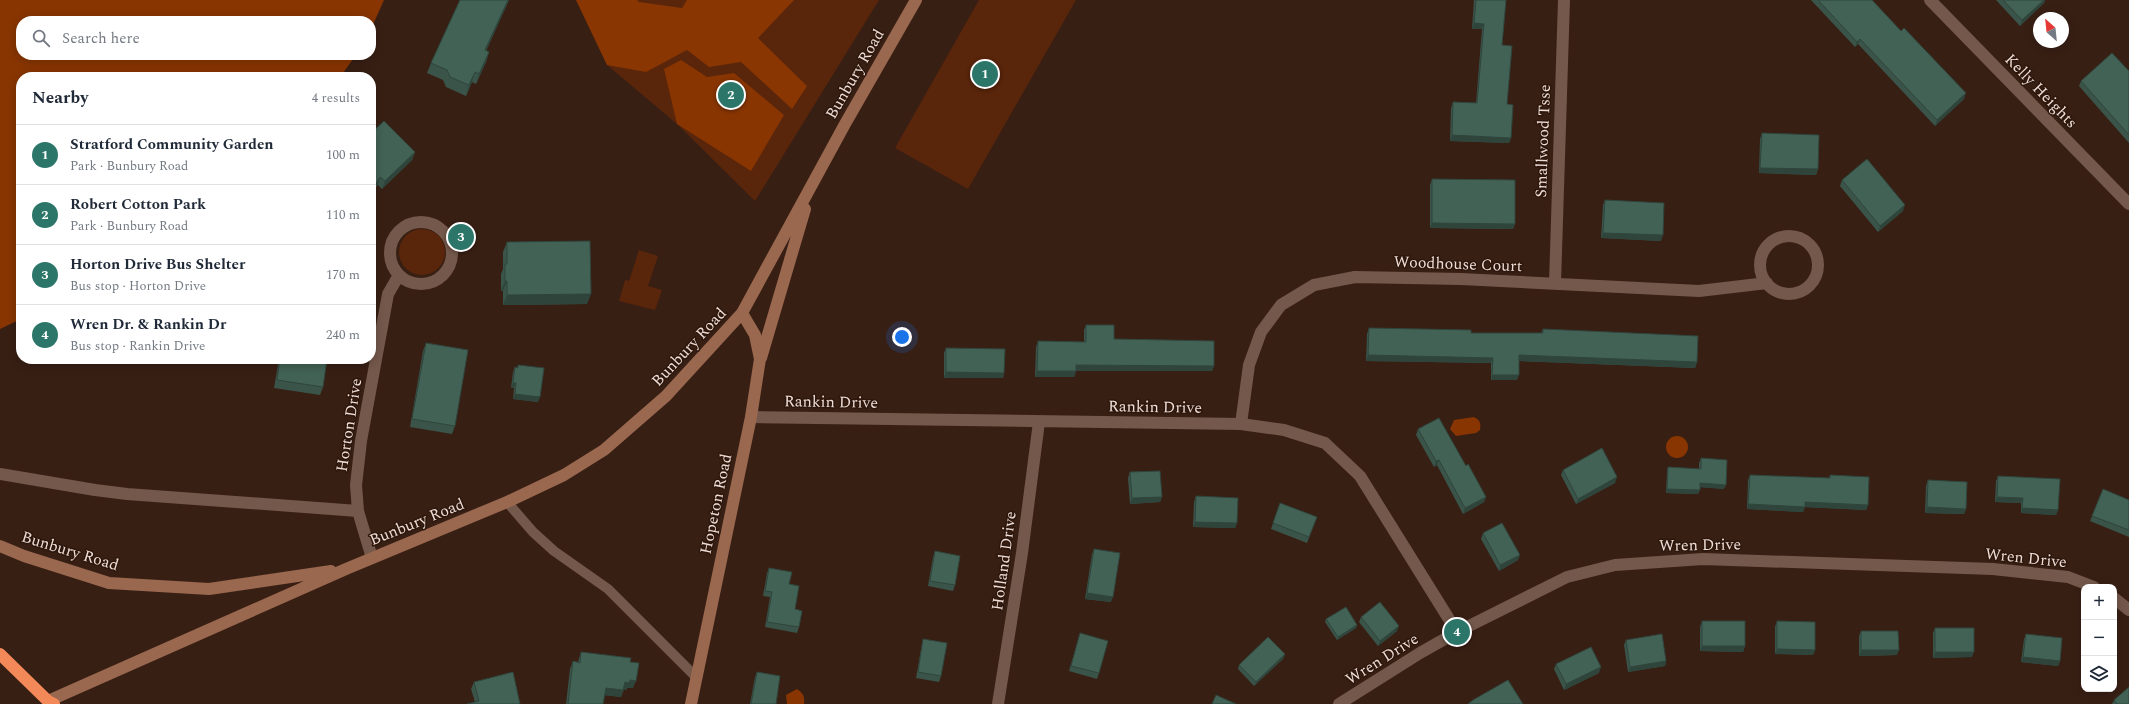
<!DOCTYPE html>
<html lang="en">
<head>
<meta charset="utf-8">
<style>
	body { margin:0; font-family:Spectral,serif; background:#f6f6f7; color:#1f2937 }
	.controls { position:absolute; right:12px; bottom:12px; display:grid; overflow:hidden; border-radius:8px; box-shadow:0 2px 10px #0003 }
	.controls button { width:36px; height:36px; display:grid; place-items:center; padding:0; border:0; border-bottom:1px solid #e0e1e3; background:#fff; color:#1f2937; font:20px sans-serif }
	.compass { position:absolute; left:2033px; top:12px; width:36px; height:36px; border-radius:50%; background:#fff; box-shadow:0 2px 10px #0003; rotate:333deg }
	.you { position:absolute; left:902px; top:337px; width:14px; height:14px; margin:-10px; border:3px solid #fff; border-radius:50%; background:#1a73e8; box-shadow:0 0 0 6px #1a73e833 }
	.badge { display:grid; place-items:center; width:26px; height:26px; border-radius:50%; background:#2b7668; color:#fff; font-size:13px; font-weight:700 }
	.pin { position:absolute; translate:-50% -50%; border:2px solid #fff; box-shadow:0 1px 4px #0006 }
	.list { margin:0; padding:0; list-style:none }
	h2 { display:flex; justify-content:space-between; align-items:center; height:52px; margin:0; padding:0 16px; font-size:17px }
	h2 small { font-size:13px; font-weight:400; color:#747a83 }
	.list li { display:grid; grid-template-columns:26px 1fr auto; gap:12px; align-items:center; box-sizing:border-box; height:60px; padding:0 16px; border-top:1px solid #e0e1e3 }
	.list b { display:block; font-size:15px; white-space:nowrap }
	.list p { margin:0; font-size:13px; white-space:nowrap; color:#747a83 }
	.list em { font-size:13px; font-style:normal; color:#747a83 }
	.icon { flex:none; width:22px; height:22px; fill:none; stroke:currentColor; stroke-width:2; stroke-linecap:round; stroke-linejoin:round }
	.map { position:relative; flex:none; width:2129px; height:704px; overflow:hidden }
	.search { position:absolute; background:#fff; box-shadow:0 2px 10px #0003; left:16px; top:16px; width:360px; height:44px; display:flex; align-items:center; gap:10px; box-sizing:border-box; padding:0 14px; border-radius:16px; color:#747a83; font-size:15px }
	.panel { position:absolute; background:#fff; box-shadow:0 2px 10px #0003; left:16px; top:72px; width:360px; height:292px; border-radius:16px }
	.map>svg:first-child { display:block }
	.green { fill:#59250b }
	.forest { fill:#893603 }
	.water { fill:#883502 }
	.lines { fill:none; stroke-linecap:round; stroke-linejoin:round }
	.lane { stroke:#74584b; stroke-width:10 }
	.street { stroke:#74584b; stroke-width:12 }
	.secondary { stroke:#9a674f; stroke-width:12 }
	.highway { stroke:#f38958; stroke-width:12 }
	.wall { fill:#3a544a }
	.shaded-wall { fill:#2f453c }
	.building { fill:#436256; stroke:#2f453c }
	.labels { text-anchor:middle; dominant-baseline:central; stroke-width:3; stroke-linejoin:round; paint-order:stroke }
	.street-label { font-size:16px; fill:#eeddd6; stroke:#2d160b }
</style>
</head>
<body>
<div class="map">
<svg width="2129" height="704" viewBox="0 0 2129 704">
	<rect width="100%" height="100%" fill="#381f14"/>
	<path class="green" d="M576,0H879L755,201L677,124L607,65Z
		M979,0H1076L968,189L895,148Z
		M399 252a23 23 0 1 1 46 0a23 23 0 1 1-46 0Z
		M639,250L658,256L648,286L662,290L655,310L619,301L625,280L629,281Z"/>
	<path class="forest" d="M576,0H637L639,2L682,8L687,0H794L758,38L807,86L792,109L741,62L709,67L687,50L646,72L607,65Z"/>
	<path class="water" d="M0,0H384L371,29V21H21V55H356L340,77H21V319L0,329Z
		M681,60L707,77L734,73L784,115L751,171L677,124L664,69Z
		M1474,417C1480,420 1481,423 1480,430L1476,433L1456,436L1450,429L1454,420Z
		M1666 447a11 11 0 1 1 22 0a11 11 0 1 1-22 0Z
		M797,689C803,693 805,696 804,704H787L786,695Z"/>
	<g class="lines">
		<path class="lane" d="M507,502L533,532L554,551L608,589L696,677"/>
		<path class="street" d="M1930,0L2129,204
			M390 253a31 31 0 1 1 62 0a31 31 0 1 1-62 0Z
			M1760 265a29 29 0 1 1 58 0a29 29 0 1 1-58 0Z
			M1555,283L1564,0
			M751,417L1241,424L1284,430L1325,443L1360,476L1457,632
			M1241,424L1249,365L1261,332L1281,305L1314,285L1355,277L1461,279L1699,291L1767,283
			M0,474L95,490L127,494L358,511
			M372,558L358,511L356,485L361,441L388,294L399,275
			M2114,598L2129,610
			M998,704L1022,553L1039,422
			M1339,704L1420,653L1457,632L1567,577L1615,565L1703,559L1993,569L2068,577L2094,587"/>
		<path class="secondary" d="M761,358L805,209
			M0,546L24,556L109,583L209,589L331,571
			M48,701L346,569L507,502L564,475L604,450L666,396L742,313L845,124L916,0
			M691,704L751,417L760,359L755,335L742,313"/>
		<path class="highway" d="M0,654L48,701L54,704"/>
	</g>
	<path class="wall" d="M460,0H509L486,51L489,52L486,62L476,84L472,82L466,96L446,87L443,80L427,73L431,63Z
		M1474,0H1506L1502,45L1507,104L1511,138L1509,143L1450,141L1451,108L1453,102L1476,103L1482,29H1472Z
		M1811,0H1872L1964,99L1935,126L1858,44L1855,47Z
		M1996,0H2045L2044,3L2020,26Z
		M2129,71V143L2079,86L2081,81Z
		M371,133L415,152L412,160L382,189L378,185Z
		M1762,133L1818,169L1816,175L1759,173L1760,139Z
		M1432,179L1515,224L1513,229L1430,228V185Z
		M1842,180L1903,211L1878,232L1840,186Z
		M1605,200L1661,241L1601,238L1603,205Z
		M507,242L587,304L503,305V291H501V274L503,269V252Z
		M1086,325L1114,339L1214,366L1212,371H1076L1074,377H1035L1036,347L1038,341L1084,342V330Z
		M1369,328L1471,333H1541L1543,329L1697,362L1695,368L1519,361L1517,380H1491V363L1366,361L1367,334Z
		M426,343L455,426L452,434L410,427L423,351Z
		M946,348L1004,373L1003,378H944V353Z
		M279,359H327L323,387L320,395L274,388Z
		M518,365L538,402L513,399L514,388H511L513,372L515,367H518Z
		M1418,429L1466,466L1486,497L1484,502L1463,514L1437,465L1434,467L1416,435Z
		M1701,458L1724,489L1700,487L1698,494L1666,493L1667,471L1668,467L1699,469V463Z
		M1563,470L1615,483L1576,504L1561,475Z
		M1130,472L1162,497L1160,502L1130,504L1128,478Z
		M1750,475L1829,478L1830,475L1868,505L1866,510L1805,507L1803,512L1747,509L1748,480Z
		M1998,476L2058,510L2056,515L2021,513V503L1995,502L1996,481Z
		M1928,480L1966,509L1964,514L1925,513L1926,486Z
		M2103,489L2129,500V537L2090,521Z
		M1196,496L1237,523L1235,528L1193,527L1194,502Z
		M1280,503L1317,517L1307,543L1271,529Z
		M1483,533L1518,560L1499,571L1481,539Z
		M1094,549L1111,602L1085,599L1092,554Z
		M935,551L955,585L953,591L928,586L933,557Z
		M769,568L789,584L795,609L799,627L797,633L765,627L770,597L763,596L767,573Z
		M1361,617L1397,631L1378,646L1359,622Z
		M1326,619L1357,625L1356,628L1337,640L1325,622Z
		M1702,621L1745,646L1743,652L1700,651V627Z
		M1777,621L1815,650L1813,655L1775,654V627Z
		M1935,628L1972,657L1933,658V633Z
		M1861,631L1897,655L1859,656V636Z
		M1080,633L1099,673L1097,679L1069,671Z
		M2026,634L2060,661L2058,666L2021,662L2024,639Z
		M923,639L941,676L939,682L916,678L922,644Z
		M1626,640L1666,661L1665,666L1628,672L1624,645Z
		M581,652L630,662L633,688H627V690L624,689L621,697L604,695L603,704H566L570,669L573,661L578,662Z
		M1285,654L1283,659L1254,686L1238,669L1239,665Z
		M1556,664L1599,673L1564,690L1554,669Z
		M757,672L776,704H750L755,677Z
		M474,682L520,704L475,702L471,689Z
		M2114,700L2129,704H2112Z"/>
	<path class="shaded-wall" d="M508,0H509L482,60L485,50Z
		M2044,0H2045L2044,3L2020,26L2022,20Z
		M1474,23L1484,24L1482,29H1472Z
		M1860,39L1858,44L1855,47L1857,42Z
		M489,52L486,62L476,84L479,74Z
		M475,72L472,82L466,96L469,85Z
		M1966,93L1964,99L1935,126L1937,120Z
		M1452,135L1511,138L1509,143L1450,141Z
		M415,152L412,160L382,189L385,181Z
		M1760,168L1818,169L1816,175L1759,173Z
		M380,177L378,185L371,195V192Z
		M1905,205L1903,211L1878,232L1880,226Z
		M1432,223L1515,224L1513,229L1430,228Z
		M1603,233L1663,235L1661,241L1601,238Z
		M505,281H507L503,291H501Z
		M591,294L587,304L503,305L507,295Z
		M1368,355L1493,358L1491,363L1366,361Z
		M1519,355L1697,362L1695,368L1517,361Z
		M1076,365L1214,366L1212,371H1074Z
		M1037,371H1076L1074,377H1035Z
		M946,372L1004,373L1003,378H944Z
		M1492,375H1519L1517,380H1491Z
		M513,383H516L514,388H511Z
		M515,394L540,397L538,402L513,399Z
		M1439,460L1437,465L1434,467L1436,461Z
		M1617,477L1615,483L1576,504L1578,499Z
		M1700,483L1726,485L1724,489L1698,487Z
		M1667,489L1700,490L1698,494L1666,493Z
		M1162,497L1160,502L1130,504L1132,498Z
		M1486,497L1484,502L1463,514L1465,508Z
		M1997,497L2023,498L2021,503L1995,502Z
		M1805,502L1868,505L1866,510L1803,507Z
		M1748,504L1805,507L1803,512L1747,509Z
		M1927,507L1966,509L1964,514L1925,513Z
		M2022,508L2058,510L2056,515L2021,513Z
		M1195,522L1237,523L1235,528L1193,527Z
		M1520,555L1518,560L1499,571L1500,565Z
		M1087,593L1113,597L1111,602L1085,599Z
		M1357,625L1356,628L1337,640L1338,637Z
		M1399,626L1397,631L1378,646L1380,641Z
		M1702,646H1745L1743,652L1700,651Z
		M1777,649L1815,650L1813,655L1775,654Z
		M1861,650H1899L1897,655L1859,656Z
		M1935,652H1974L1972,657L1933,658Z
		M1285,654L1283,659L1254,686L1256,682Z
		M2023,657L2060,661L2058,666L2021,662Z
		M1666,661L1665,666L1628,672L1630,667Z
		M1601,667L1599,673L1564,690L1566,684Z
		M630,680L636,681L633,688H627V690L622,689L625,682Z
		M606,688L623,690L621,697L603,695Z"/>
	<path class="building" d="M460,0H508L485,50L489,52L479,74L475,72L469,85L450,77L447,70L431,63Z
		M1476,0H1506L1502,45L1512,46L1507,104L1513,105L1511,138L1452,135L1453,102L1477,103L1484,24L1474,23Z
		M1818,0H1872L1901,31L1904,28L1966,93L1937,120L1860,39L1857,42Z
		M2003,0H2044L2022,20Z
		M2112,53L2129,71V135L2081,81Z
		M384,121L415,152L385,181L380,177L371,192V133Z
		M1762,133L1819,135L1818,169L1760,168Z
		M1867,159L1905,205L1880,226L1842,180Z
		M1432,179L1515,180V224L1432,223Z
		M1605,200L1664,203L1663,235L1603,233Z
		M590,241L591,294L507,295V281H505V264H507V242Z
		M1086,325H1114V339L1214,341V366L1076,365V371H1037L1038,341L1086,342Z
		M1369,328L1471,330V333H1543V329L1698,336L1697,362L1519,355V375H1492L1493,358L1368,355Z
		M426,343L468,350L455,426L412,419Z
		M946,348L1005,349L1004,373L946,372Z
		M280,359H327L323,387L277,380Z
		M518,365L544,368L540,397L515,394L516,383H513L515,367L518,368Z
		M1439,418L1466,466L1468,464L1486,497L1465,508L1439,460L1436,461L1418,429Z
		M1602,448L1617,477L1578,499L1563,470Z
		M1701,458L1727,460L1726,485L1700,483V490L1667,489L1668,467L1701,469Z
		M1160,471L1162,497L1132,498L1130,472Z
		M1750,475L1830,478V475L1869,477L1868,505L1805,502V507L1748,504Z
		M1998,476L2060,479L2058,510L2022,508L2023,498L1997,497Z
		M1928,480L1967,482L1966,509L1927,507Z
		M2103,489L2129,500V530L2092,516Z
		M1196,496L1238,498L1237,523L1195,522Z
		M1280,503L1317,517L1309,537L1273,523Z
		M1502,523L1520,555L1500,565L1483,533Z
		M1094,549L1120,553L1113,597L1087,593Z
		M935,551L960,556L955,585L930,581Z
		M769,568L792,572L789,584L799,586L795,609L802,611L799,627L767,622L772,592L765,591Z
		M1380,602L1399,626L1380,641L1361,617Z
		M1346,607L1357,625L1338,637L1326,619Z
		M1702,621H1745V646H1702Z
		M1777,621L1815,622V650L1777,649Z
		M1935,628H1974V652H1935Z
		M1861,631H1898L1899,650H1861Z
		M1080,633L1108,641L1099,673L1071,666Z
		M1662,634L1666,661L1630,667L1626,640Z
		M2026,634L2062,638L2060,661L2023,657Z
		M1268,637L1285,654L1256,682L1239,665Z
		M923,639L947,643L941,676L918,672Z
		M1591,647L1601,667L1566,684L1556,664Z
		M581,652L631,658L630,662L639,663L636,681L630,680L629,683L625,682L623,690L606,688L603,704H568L573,661L580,663Z
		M513,672L520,704H467L479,701L474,682Z
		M757,672L780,676L776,704H751Z
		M1508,680L1523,704H1468L1473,700Z
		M2129,687V704H2117L2114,700Z
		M1216,695L1236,704H1212Z"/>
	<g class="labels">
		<g class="street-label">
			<text transform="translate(855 74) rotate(-60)">Bunbury Road</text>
			<text transform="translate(2041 91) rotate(46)">Kelly Heights</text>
			<text transform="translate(1543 141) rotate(-88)">Smallwood Tsse</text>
			<text transform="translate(1458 264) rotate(2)">Woodhouse Court</text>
			<text transform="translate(689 347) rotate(-47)">Bunbury Road</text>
			<text transform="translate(831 402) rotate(1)">Rankin Drive</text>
			<text transform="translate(1155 407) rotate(1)">Rankin Drive</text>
			<text transform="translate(349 425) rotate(-81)">Horton Drive</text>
			<text transform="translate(716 504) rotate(-78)">Hopeton Road</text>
			<text transform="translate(417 522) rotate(-22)">Bunbury Road</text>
			<text transform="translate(1700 545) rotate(-1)">Wren Drive</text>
			<text transform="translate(70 551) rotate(17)">Bunbury Road</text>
			<text transform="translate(2026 558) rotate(6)">Wren Drive</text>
			<text transform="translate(1004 561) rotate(-82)">Holland Drive</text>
			<text transform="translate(1382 659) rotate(-32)">Wren Drive</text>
		</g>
	</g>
</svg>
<div class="controls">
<button>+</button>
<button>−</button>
<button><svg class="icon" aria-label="layers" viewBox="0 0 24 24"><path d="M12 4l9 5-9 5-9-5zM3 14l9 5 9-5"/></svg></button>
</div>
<svg class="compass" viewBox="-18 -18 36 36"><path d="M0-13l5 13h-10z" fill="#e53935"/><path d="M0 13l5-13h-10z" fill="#747a83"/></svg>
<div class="you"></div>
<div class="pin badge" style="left:985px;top:74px">1</div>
<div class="pin badge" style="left:731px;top:95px">2</div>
<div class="pin badge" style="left:461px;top:237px">3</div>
<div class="pin badge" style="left:1457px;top:632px">4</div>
<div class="search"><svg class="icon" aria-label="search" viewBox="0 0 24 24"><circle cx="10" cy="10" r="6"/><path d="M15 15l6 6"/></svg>Search here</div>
<section class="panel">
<h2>Nearby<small>4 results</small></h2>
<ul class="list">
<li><span class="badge">1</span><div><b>Stratford Community Garden</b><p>Park · Bunbury Road</p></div><em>100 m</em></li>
<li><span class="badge">2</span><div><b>Robert Cotton Park</b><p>Park · Bunbury Road</p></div><em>110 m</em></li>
<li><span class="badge">3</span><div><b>Horton Drive Bus Shelter</b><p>Bus stop · Horton Drive</p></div><em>170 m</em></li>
<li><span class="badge">4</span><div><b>Wren Dr. &amp; Rankin Dr</b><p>Bus stop · Rankin Drive</p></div><em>240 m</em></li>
</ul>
</section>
</div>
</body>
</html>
